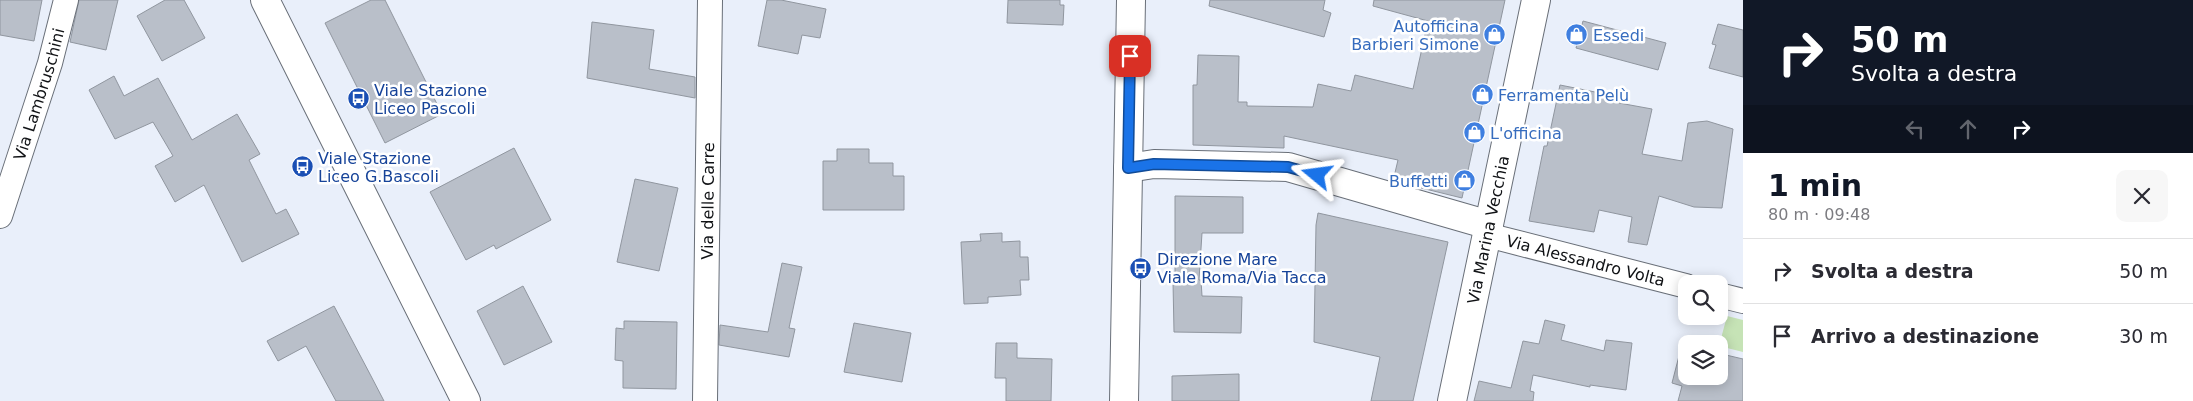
<!DOCTYPE html>
<html lang="it">
<head>
<meta charset="utf-8">
<style>
  :root { --surface:#fff; --page:#f7f7f7; --text:#2b2b33; --muted:#7c7c81; --line:#e1e1e2; --accent:#111827 }
  body { margin:0; font-family:"DejaVu Sans",sans-serif; background:var(--page); color:var(--text); height:100vh; display:flex; flex-direction:column; font-size:19px; white-space:nowrap }
  * { box-sizing:border-box; margin:0 }
  p { font-size:16px; color:var(--muted) }
  .icon { flex:none; width:28px; height:28px; fill:none; stroke:currentColor; stroke-width:2; stroke-linecap:round; stroke-linejoin:round }
  .map { position:relative; flex:1; overflow:hidden }
  .side { display:flex; flex-direction:column; background:var(--surface); width:450px }
  .side>* { flex:none }
  .banner { background:#111827; color:#fff; overflow:hidden }
  .buttons { position:absolute; left:1678px; top:275px; display:grid; gap:10px }
  .buttons a { display:grid; place-items:center; width:50px; height:50px; border-radius:10px; background:var(--surface); box-shadow:0 2px 12px #0003; font-size:25px }
  .pin { position:absolute; display:grid; place-items:center; width:42px; height:42px; color:#fff; margin:-21px; border-radius:10px; box-shadow:0 2px 8px #0006 }
  .me { position:absolute; width:55px; margin:-28px; rotate:286deg; stroke-linejoin:round; filter:drop-shadow(0 0 4px #0008) }
  .turn { display:flex; align-items:center; gap:18px; height:105px; padding:0 25px; font-size:22px }
  .turn .icon { width:65px; height:65px; stroke-width:2.5 }
  .turn b { display:block; font-size:35px; line-height:42px }
  .lanes { display:flex; align-items:center; height:48px; padding:0 25px; background:#0003; justify-content:center; gap:25px; direction:ltr }
  .lanes .off { opacity:.35 }
  .round { display:grid; place-items:center; flex:none; width:52px; height:52px; border-radius:10px; background:var(--page) }
  .summary { display:flex; align-items:center; justify-content:space-between; height:85px; padding:0 25px }
  h1 { font-size:30px; font-weight:700; line-height:38px; color:var(--accent) }
  ul { padding:0; list-style:none }
  li { display:flex; align-items:center; gap:15px; height:65px; padding:0 25px; border-top:1px solid var(--line) }
  li div { flex:1 }
  li b { display:block; font-size:19px }
  li em { font-style:normal }
  main { display:flex; flex:1; min-height:0 }
  .map>svg:first-child { display:block }
</style>
</head>
<body>
<main>
<div class="map">
<svg width="1743" height="401" viewBox="0 0 1743 401">
  <rect width="100%" height="100%" fill="#e9effa"/>
  <!-- green -->
  <path fill="#c6e3b6" d="M1727,316L1743,320V352L1719,346Z"/>
  <!-- building -->
  <g fill="#b9bfc9" stroke="#90969f">
    <path d="M0,0H42L34,41L0,35Z"/>
    <path d="M79,0H118L106,50L70,42Z"/>
    <path d="M165,0H184L205,38L162,61L137,16Z"/>
    <path d="M371,0H385L442,114L385,143L325,23Z"/>
    <path d="M767,0H781L826,9L820,38L802,35L798,54L758,46Z"/>
    <path d="M1008,0H1060V5H1064L1063,25L1007,23Z"/>
    <path d="M1210,0H1325L1323,10L1331,13L1324,37L1209,6Z"/>
    <path d="M1374,0H1505L1462,198L1393,181L1398,160L1284,136V148L1193,145V85H1197L1198,55L1239,56L1238,102H1247V106L1313,107L1318,84L1351,91L1355,75L1413,89L1428,21L1373,6Z"/>
    <path d="M1583,21L1666,43L1658,70L1576,48Z"/>
    <path d="M592,22L654,30L649,69L695,77V98L587,78Z"/>
    <path d="M1718,24L1743,30V77L1709,68L1716,45L1712,44Z"/>
    <path d="M114,76L124,96L158,78L192,140L237,114L260,154L249,160L276,214L286,209L299,234L242,262L204,185L175,202L155,166L173,156L153,122L115,139L89,90Z"/>
    <path d="M1560,85L1620,97L1619,103L1652,109L1642,154L1682,161L1688,123L1707,121L1733,129L1722,208L1694,207L1659,196L1647,245L1628,242L1632,217L1599,210L1594,232L1529,221L1544,146H1547Z"/>
    <path d="M514,148L551,220L496,249L494,245L466,260L430,192Z"/>
    <path d="M837,149H869V163H893V176H904V210H823V161H837Z"/>
    <path d="M635,179L678,188L659,271L617,262Z"/>
    <path d="M1175,196L1243,197V233H1202L1199,280H1201L1202,296L1242,297L1241,333L1174,332L1173,282H1175Z"/>
    <path d="M1318,213L1448,242L1413,401H1371L1380,357L1314,342L1316,225Z"/>
    <path d="M1002,233V242L1020,241V257H1028L1029,280H1020L1021,295L988,297V303L964,304L961,242L981,241L980,234Z"/>
    <path d="M782,263L802,267L789,328L795,329L789,357L719,345L720,325L768,332Z"/>
    <path d="M523,286L552,342L504,365L477,311Z"/>
    <path d="M334,306L371,376L384,401H336L306,346L278,361L267,341Z"/>
    <path d="M1545,320L1565,325L1561,340L1604,351L1606,340L1632,343L1626,390L1590,385V387L1533,375L1530,391L1534,392L1533,401H1474L1479,381L1511,388L1523,341L1539,344Z"/>
    <path d="M624,321L677,322L676,389L623,388V361L615,360L616,328L624,329Z"/>
    <path d="M854,323L911,333L902,382L844,372Z"/>
    <path d="M996,343H1017V358L1052,359L1051,401H1006V378H995Z"/>
    <path d="M1680,352L1686,353V376H1719V361L1724,362L1726,355L1743,359V401H1678L1682,386L1672,383Z"/>
    <path d="M1239,374V401H1172V376Z"/>
  </g>
  <g fill="none" stroke-linecap="round" stroke-linejoin="round">
    <defs>
      <g id="street">
        <path id="s1" d="M0,216L50,63L66,0"/>
        <path id="s2" d="M1487,235L1686,286"/>
        <path d="M1719,295L1743,301"/>
        <path id="s3" d="M705,401L710,0"/>
      </g>
      <g id="secondary">
        <path d="M265,0L466,401"/>
        <path d="M1128,168L1154,164L1288,167L1489,225"/>
        <path d="M1124,401L1131,0"/>
        <path id="s4" d="M1452,401L1536,0"/>
      </g>
    </defs>
    <!-- street casing -->
    <use href="#street" stroke="#696f78" stroke-width="26"/>
    <!-- secondary casing -->
    <use href="#secondary" stroke="#696f78" stroke-width="30"/>
    <!-- street -->
    <use href="#street" stroke="#fff" stroke-width="24"/>
    <!-- secondary -->
    <use href="#secondary" stroke="#fff" stroke-width="28"/>
  </g>
  <g fill="none" stroke-linecap="round" stroke-linejoin="round">
    <defs>
      <path id="route" d="M1130,56L1128,168L1154,164L1288,167L1317,175"/>
    </defs>
    <!-- route casing -->
    <use href="#route" stroke="#114b97" stroke-width="12"/>
    <!-- route -->
    <use href="#route" stroke="#1a73e8" stroke-width="9"/>
  </g>
  <!-- icons -->
  <defs>
    <symbol id="shop-disc" viewBox="-11 -11 22 22"><circle r="9.5" fill="#3f7fe0" stroke="#fff"/><path d="M-5-2.5h2.3a2.7 3.5 0 0 1 5.4 0H5L5.5 6h-11ZM-1.5-2.5h3a1.5 2.3 0 0 0-3 0Z" fill="#fff"/></symbol>
    <symbol id="bus-disc" viewBox="-11 -11 22 22"><circle r="9.5" fill="#1a4fb4" stroke="#fff"/><path d="M-5-6H5V4H4V6H2V4H-2V6H-4V4H-5ZM-3.5-4V0h7V-4ZM-3.5 1.2v1.5H-2V1.2ZM2 1.2v1.5H3.5V1.2Z" fill="#fff"/></symbol>
  </defs>
  <g fill-rule="evenodd">
    <use href="#shop-disc" x="1482" y="22" width="25" height="25"/>
    <use href="#shop-disc" x="1564" y="22" width="25" height="25"/>
    <use href="#shop-disc" x="1470" y="82" width="25" height="25"/>
    <use href="#bus-disc" x="346" y="86" width="25" height="25"/>
    <use href="#shop-disc" x="1462" y="120" width="25" height="25"/>
    <use href="#bus-disc" x="290" y="154" width="25" height="25"/>
    <use href="#shop-disc" x="1452" y="168" width="25" height="25"/>
    <use href="#bus-disc" x="1128" y="256" width="25" height="25"/>
  </g>
  <g text-anchor="middle" stroke-width="5" stroke-linejoin="round" paint-order="stroke">
    <!-- shop labels -->
    <g font-size="16" fill="#366cbe" stroke="#fff" text-anchor="start">
      <text x="1479" y="32" text-anchor="end">Autofficina<tspan x="1479" dy="18">Barbieri Simone</tspan></text>
      <text x="1593" y="41">Essedi</text>
      <text x="1498" y="101">Ferramenta Pelù</text>
      <text x="1490" y="139">L'officina</text>
      <text x="1448" y="187" text-anchor="end">Buffetti</text>
    </g>
    <!-- transit labels -->
    <g font-size="16" fill="#164399" stroke="#fff" text-anchor="start">
      <text x="374" y="96">Viale Stazione<tspan x="374" dy="18">Liceo Pascoli</tspan></text>
      <text x="318" y="164">Viale Stazione<tspan x="318" dy="18">Liceo G.Bascoli</tspan></text>
      <text x="1157" y="265">Direzione Mare<tspan x="1157" dy="18">Viale Roma/Via Tacca</tspan></text>
    </g>
    <!-- street labels -->
    <g font-size="16" fill="#101215" stroke="#fff">
      <text dy="6" stroke="none"><textPath href="#s1" startOffset="128">Via Lambruschini</textPath></text>
      <text dy="6" stroke="none"><textPath href="#s3" startOffset="200">Via delle Carre</textPath></text>
      <text dy="6" stroke="none"><textPath href="#s4" startOffset="175">Via Marina Vecchia</textPath></text>
      <text dy="6" stroke="none"><textPath href="#s2" startOffset="102">Via Alessandro Volta</textPath></text>
    </g>
  </g>
</svg>
<div class="buttons">
<a><svg class="icon" aria-label="search" viewBox="0 0 24 24"><circle cx="10" cy="10" r="6"/><path d="M15 15l6 6"/></svg></a>
<a><svg class="icon" aria-label="layers" viewBox="0 0 24 24"><path d="M12 4l9 5-9 5-9-5zM3 14l9 5 9-5"/></svg></a>
</div>
<div class="pin" style="left:1130px;top:56px;background:#d93025"><svg class="icon" aria-label="arrive" viewBox="0 0 24 24"><path d="M6 21V4h12l-3 4 3 4H6"/></svg></div>
<svg class="me" style="left:1317px;top:175px" viewBox="-20 -20 40 40"><path d="M0-17L14 15 0 8-14 15z" fill="#1a73e8" stroke="#fff" stroke-width="4"/></svg>
</div>
<section class="side">
<div class="banner">
<div class="turn"><svg class="icon" aria-label="right" viewBox="0 0 24 24"><path d="M7 20v-9h11M14 6l5 5-5 5"/></svg><div><b>50 m</b>Svolta a destra</div></div>
<div class="lanes"><svg class="icon off" aria-label="left" viewBox="0 0 24 24"><path d="M17 20v-9H6M10 6l-5 5 5 5"/></svg><svg class="icon off" aria-label="ahead" viewBox="0 0 24 24"><path d="M12 20V5M6 11l6-6 6 6"/></svg><svg class="icon" aria-label="right" viewBox="0 0 24 24"><path d="M7 20v-9h11M14 6l5 5-5 5"/></svg></div>
</div>
<div class="summary"><div><h1>1 min</h1><p>80 m · 09:48</p></div><a class="round"><svg class="icon" aria-label="close" viewBox="0 0 24 24"><path d="M6 6l12 12M18 6L6 18"/></svg></a></div>
<ul>
<li><svg class="icon" aria-label="right" viewBox="0 0 24 24"><path d="M7 20v-9h11M14 6l5 5-5 5"/></svg><div><b>Svolta a destra</b></div><em>50 m</em></li>
<li><svg class="icon" aria-label="arrive" viewBox="0 0 24 24"><path d="M6 21V4h12l-3 4 3 4H6"/></svg><div><b>Arrivo a destinazione</b></div><em>30 m</em></li>
</ul>
</section>
</main>
</body>
</html>
